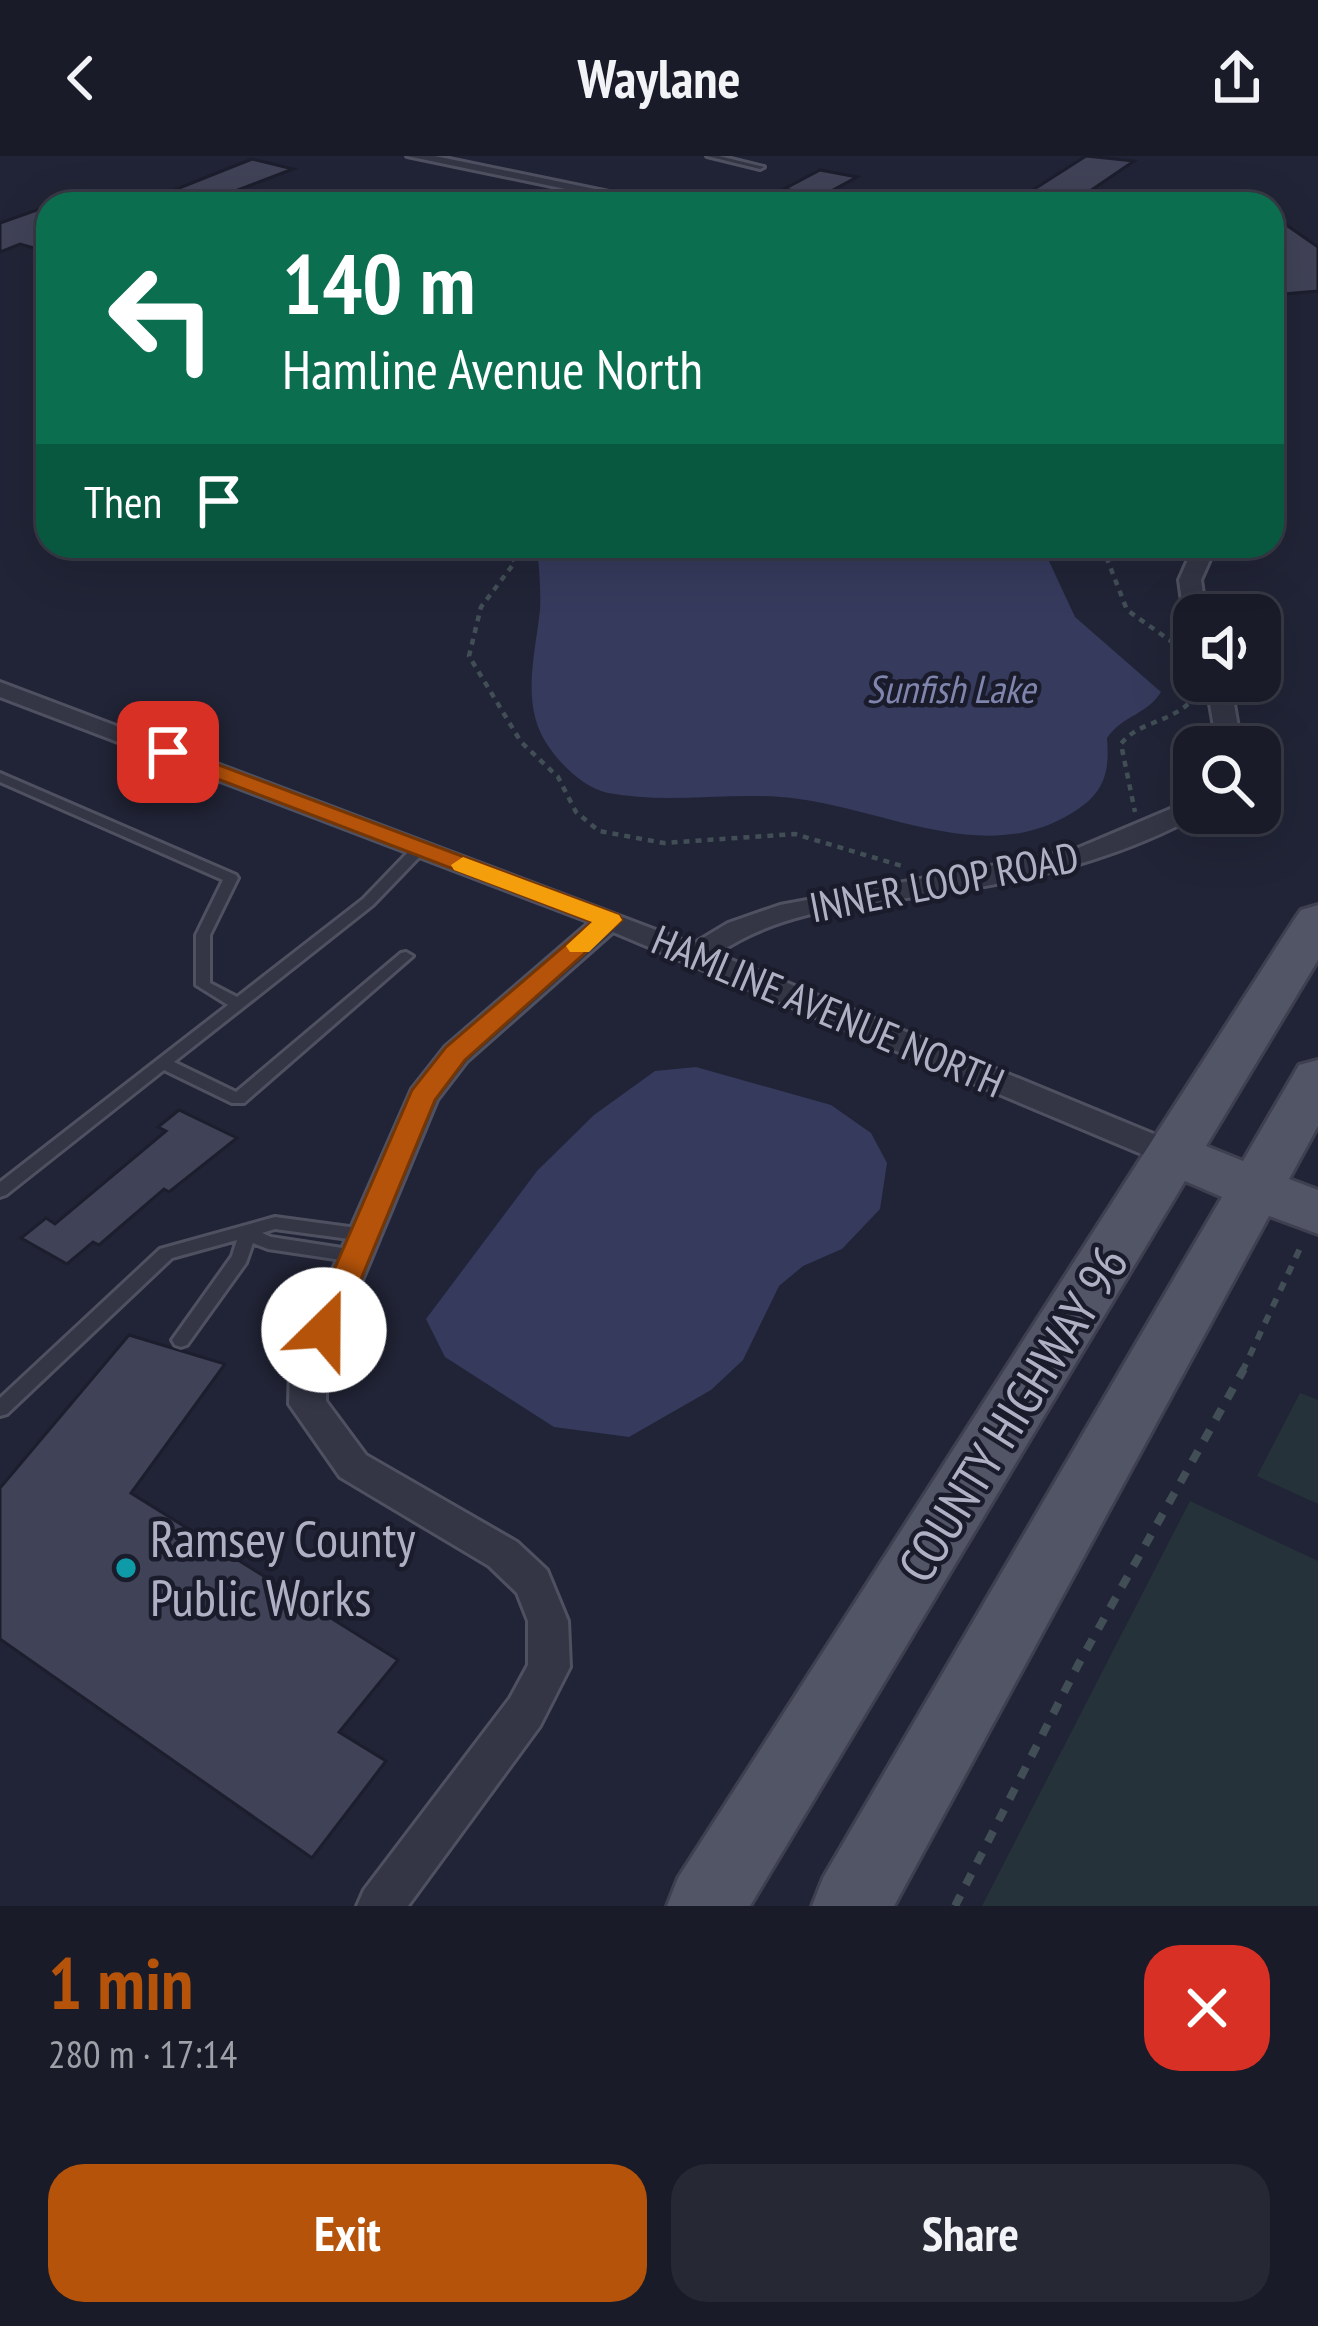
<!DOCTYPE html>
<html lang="en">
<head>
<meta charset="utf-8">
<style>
  :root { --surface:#191b28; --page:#262834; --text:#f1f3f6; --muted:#9fa1a8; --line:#373945; --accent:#b45309 }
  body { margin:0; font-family:"PT Sans Narrow",sans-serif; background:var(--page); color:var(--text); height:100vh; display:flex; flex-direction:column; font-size:45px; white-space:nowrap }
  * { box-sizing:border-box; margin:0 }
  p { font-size:39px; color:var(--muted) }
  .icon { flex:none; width:66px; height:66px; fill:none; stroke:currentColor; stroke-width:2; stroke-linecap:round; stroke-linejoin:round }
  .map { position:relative; height:1750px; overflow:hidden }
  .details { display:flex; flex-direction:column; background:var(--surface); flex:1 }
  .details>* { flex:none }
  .hud { position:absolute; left:36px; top:36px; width:1248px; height:366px; border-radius:36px; box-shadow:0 12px 48px #0002,0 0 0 3px var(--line); background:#0b6e4f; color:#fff; overflow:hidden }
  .tools { position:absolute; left:1173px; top:438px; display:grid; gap:24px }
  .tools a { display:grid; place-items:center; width:108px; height:108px; border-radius:24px; background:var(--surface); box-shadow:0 12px 48px #0002,0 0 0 3px var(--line); font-size:60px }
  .pin { position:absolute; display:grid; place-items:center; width:102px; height:102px; color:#fff; margin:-51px; border-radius:24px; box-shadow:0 6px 18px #0006 }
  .me { position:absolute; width:132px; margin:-66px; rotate:23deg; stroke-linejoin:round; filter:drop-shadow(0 0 9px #0008) }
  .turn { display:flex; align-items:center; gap:42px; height:252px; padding:0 48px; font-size:54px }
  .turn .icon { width:156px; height:156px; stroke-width:2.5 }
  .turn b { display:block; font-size:84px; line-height:102px }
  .then { display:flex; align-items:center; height:114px; padding:0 48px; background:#0003; gap:24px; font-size:45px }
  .round { display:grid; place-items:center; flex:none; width:126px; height:126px; border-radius:36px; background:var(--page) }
  .overview { display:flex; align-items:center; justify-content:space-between; height:204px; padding:0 48px }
  h1 { font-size:72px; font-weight:800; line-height:90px; color:var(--accent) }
  .button { display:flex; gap:24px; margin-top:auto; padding:24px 48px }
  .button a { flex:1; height:138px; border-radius:36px; background:var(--accent); color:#fff; font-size:48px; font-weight:800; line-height:138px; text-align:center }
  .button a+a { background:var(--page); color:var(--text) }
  header { display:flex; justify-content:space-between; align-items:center; height:156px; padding:0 48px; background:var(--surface); font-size:54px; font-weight:800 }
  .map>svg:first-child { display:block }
</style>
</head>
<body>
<header><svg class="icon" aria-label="back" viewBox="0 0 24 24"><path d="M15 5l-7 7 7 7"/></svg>Waylane<svg class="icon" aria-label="share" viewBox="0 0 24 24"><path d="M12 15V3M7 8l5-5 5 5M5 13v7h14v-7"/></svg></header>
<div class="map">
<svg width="1318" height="1750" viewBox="0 0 1318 1750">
  <rect width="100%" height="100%" fill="#212436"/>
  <!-- green -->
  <g fill="#26323a">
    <path d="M1300,1237L1318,1244V1348L1257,1320Z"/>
    <path d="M1190,1345L1318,1405V1750H982Z"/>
  </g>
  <!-- water -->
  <g fill="#363a5c">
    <path d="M537,390H1042L1075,461L1161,536C1147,559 1124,558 1107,582C1110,617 1104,638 1072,657C987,710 889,655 799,643C737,634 670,649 608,637C587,633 564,612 551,594C519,553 535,501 540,454C541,433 539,410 537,390Z"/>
    <path d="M696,911L831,949L871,977L887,1007L880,1053L842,1093L803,1110L779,1130L743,1204L711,1234L629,1281L554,1271L445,1201L426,1163L537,1015L594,959L655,915Z"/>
  </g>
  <!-- building -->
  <g fill="#404257" stroke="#1c1e2d" stroke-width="3">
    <path d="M1086,0L1134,5L1071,48H1011Z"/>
    <path d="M252,3L293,13L201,48H139Z"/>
    <path d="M820,14L857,21L822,40L784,33Z"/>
    <path d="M48,50V96L20,88L0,96V67Z"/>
    <path d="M1272,59L1318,91V135L1272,139Z"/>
    <path d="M179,954L237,982L169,1036L164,1033L99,1089L93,1086L67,1108L21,1082L46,1062L55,1068L166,975L158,971Z"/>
    <path d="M129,1179L225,1208L131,1337L398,1504L339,1576L386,1605L312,1702L0,1483V1332Z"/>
  </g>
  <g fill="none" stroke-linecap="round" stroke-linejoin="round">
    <defs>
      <g id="lane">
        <path d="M707,0H719L764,11L760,13Z"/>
        <path d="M0,617L236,719L238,722L210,779V827L237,841L363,743L415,689H425L427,692L425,695L373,749L174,906L236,936L401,797L406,796L413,800L244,947H232L164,914L6,1039L0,1041V1026L228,849L196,829V779L223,724L0,626Z"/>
        <path d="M275,1061L364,1073L370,1075L372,1079L370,1083L364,1085L275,1073L262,1077L271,1081L355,1094L361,1095L364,1100L361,1105L355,1106L268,1093L253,1087L246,1107L187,1189L181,1191L175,1189L172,1184L232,1100L237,1084L172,1102L7,1258L0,1260V1242L160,1093Z"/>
      </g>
      <g id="street">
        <path d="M407,0H435L667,48H638Z"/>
        <path d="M1194,390H1216L1201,424L1206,459H1194V465L1184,459L1179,424Z"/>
        <path d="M1206,525H1230L1238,571L1235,591H1211L1214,571Z"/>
        <path d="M0,526L693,788L728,767L780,749L1071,695L1194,643V657H1202C1125,700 1043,721 956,735C876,748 786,750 717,798L1185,991L1190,999L1185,1007H1163L613,776L467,905L437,944L326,1211V1245L366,1299L517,1386L547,1414L568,1465L570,1511L540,1570L408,1750H357L364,1734L510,1542L528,1509V1465L517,1437L489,1410L340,1321L289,1248L290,1211L412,933L445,891L590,766L0,541Z"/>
      </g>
      <path id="primary" d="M1318,749V804L1206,990L1243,1005L1299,909L1318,904V970L1289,1023L1318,1034V1078L1269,1060L894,1750H812L823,1722L1222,1041L1185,1025L750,1750H667L678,1722L1294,764L1301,754Z"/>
    </defs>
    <!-- lane casing -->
    <use href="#lane" stroke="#4f5161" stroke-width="6"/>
    <!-- street casing -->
    <use href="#street" stroke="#4f5161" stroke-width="6"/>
    <!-- primary casing -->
    <use href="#primary" stroke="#3e4050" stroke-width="6"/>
    <!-- path-far2 -->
    <g stroke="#424e56" stroke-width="4.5" stroke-dasharray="6 6" stroke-linecap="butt">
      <path d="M505,390L515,406L481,451L469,500L521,586L558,621L576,656L599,675L664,687L795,678L902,710"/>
      <path d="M1102,390L1127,454L1182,493L1189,547C1170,566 1136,567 1121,588L1135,656"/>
    </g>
    <!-- path-far1 -->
    <path stroke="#424e56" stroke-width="6" stroke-dasharray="9 9" stroke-linecap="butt" d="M1242,1216L1303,1086"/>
    <!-- path -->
    <path stroke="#424e56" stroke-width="8" stroke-dasharray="12 12" stroke-linecap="butt" d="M955,1750L1078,1509L1244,1213"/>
    <!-- lane -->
    <use href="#lane" fill="#343646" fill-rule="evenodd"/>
    <!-- street -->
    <use href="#street" fill="#343646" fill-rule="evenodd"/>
    <!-- primary -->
    <use href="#primary" fill="#525566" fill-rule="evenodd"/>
  </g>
  <!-- route -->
  <path fill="#b45309" stroke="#753606" stroke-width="3" d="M168,590L619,759L622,764L465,904L435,944L340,1174L335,1183L324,1186L313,1183L308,1174L412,934L446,891L592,766L160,601V592Z"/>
  <!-- slow -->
  <path fill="#f59e0b" d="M463,701L619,759L622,764L589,796H570L566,790L592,766L454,714L451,709Z"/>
  <!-- markers -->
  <circle fill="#0f9aa8" stroke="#1a1c2b" stroke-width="4.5" cx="126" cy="1412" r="12"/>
  <g text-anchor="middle" stroke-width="9" stroke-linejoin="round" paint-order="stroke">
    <!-- far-water labels -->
    <g font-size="39" font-style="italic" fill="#8085ae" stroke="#1a1c2b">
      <text x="951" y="547">Sunfish Lake</text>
    </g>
    <!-- street labels -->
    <g font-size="42" fill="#afb0c3" stroke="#1a1c2b">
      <text transform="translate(944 726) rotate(-11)" y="15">INNER LOOP ROAD</text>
      <text transform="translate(828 855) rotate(23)" y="15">HAMLINE AVENUE NORTH</text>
    </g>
    <!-- near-street labels -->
    <g font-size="51" fill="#afb0c3" stroke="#1a1c2b">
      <text transform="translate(1013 1258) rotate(-58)" y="18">COUNTY HIGHWAY 96</text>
    </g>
    <!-- near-poi labels -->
    <g font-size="51" fill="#afb0c3" stroke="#1a1c2b" text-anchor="start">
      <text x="150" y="1401">Ramsey County<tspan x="150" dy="59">Public Works</tspan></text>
    </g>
  </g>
</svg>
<div class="tools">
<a><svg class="icon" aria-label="sound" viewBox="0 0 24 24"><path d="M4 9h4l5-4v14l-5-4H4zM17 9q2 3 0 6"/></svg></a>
<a><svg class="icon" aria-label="search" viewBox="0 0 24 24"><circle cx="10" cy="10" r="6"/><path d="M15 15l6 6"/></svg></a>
</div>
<div class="pin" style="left:168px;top:596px;background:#d93025"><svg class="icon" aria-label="arrive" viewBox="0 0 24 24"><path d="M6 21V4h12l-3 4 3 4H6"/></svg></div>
<svg class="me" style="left:324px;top:1174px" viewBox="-20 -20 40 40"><circle r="19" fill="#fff"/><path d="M0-13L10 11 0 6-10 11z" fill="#b45309"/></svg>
<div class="hud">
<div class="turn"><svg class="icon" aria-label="left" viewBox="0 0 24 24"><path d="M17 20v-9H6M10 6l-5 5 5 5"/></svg><div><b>140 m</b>Hamline Avenue North</div></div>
<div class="then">Then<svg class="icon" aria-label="arrive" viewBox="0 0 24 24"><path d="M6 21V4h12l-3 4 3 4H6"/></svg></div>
</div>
</div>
<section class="details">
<div class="overview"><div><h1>1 min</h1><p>280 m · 17:14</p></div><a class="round" style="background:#d93025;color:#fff"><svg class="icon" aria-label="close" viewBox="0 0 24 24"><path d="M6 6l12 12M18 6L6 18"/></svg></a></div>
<div class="button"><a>Exit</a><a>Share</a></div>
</section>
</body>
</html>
